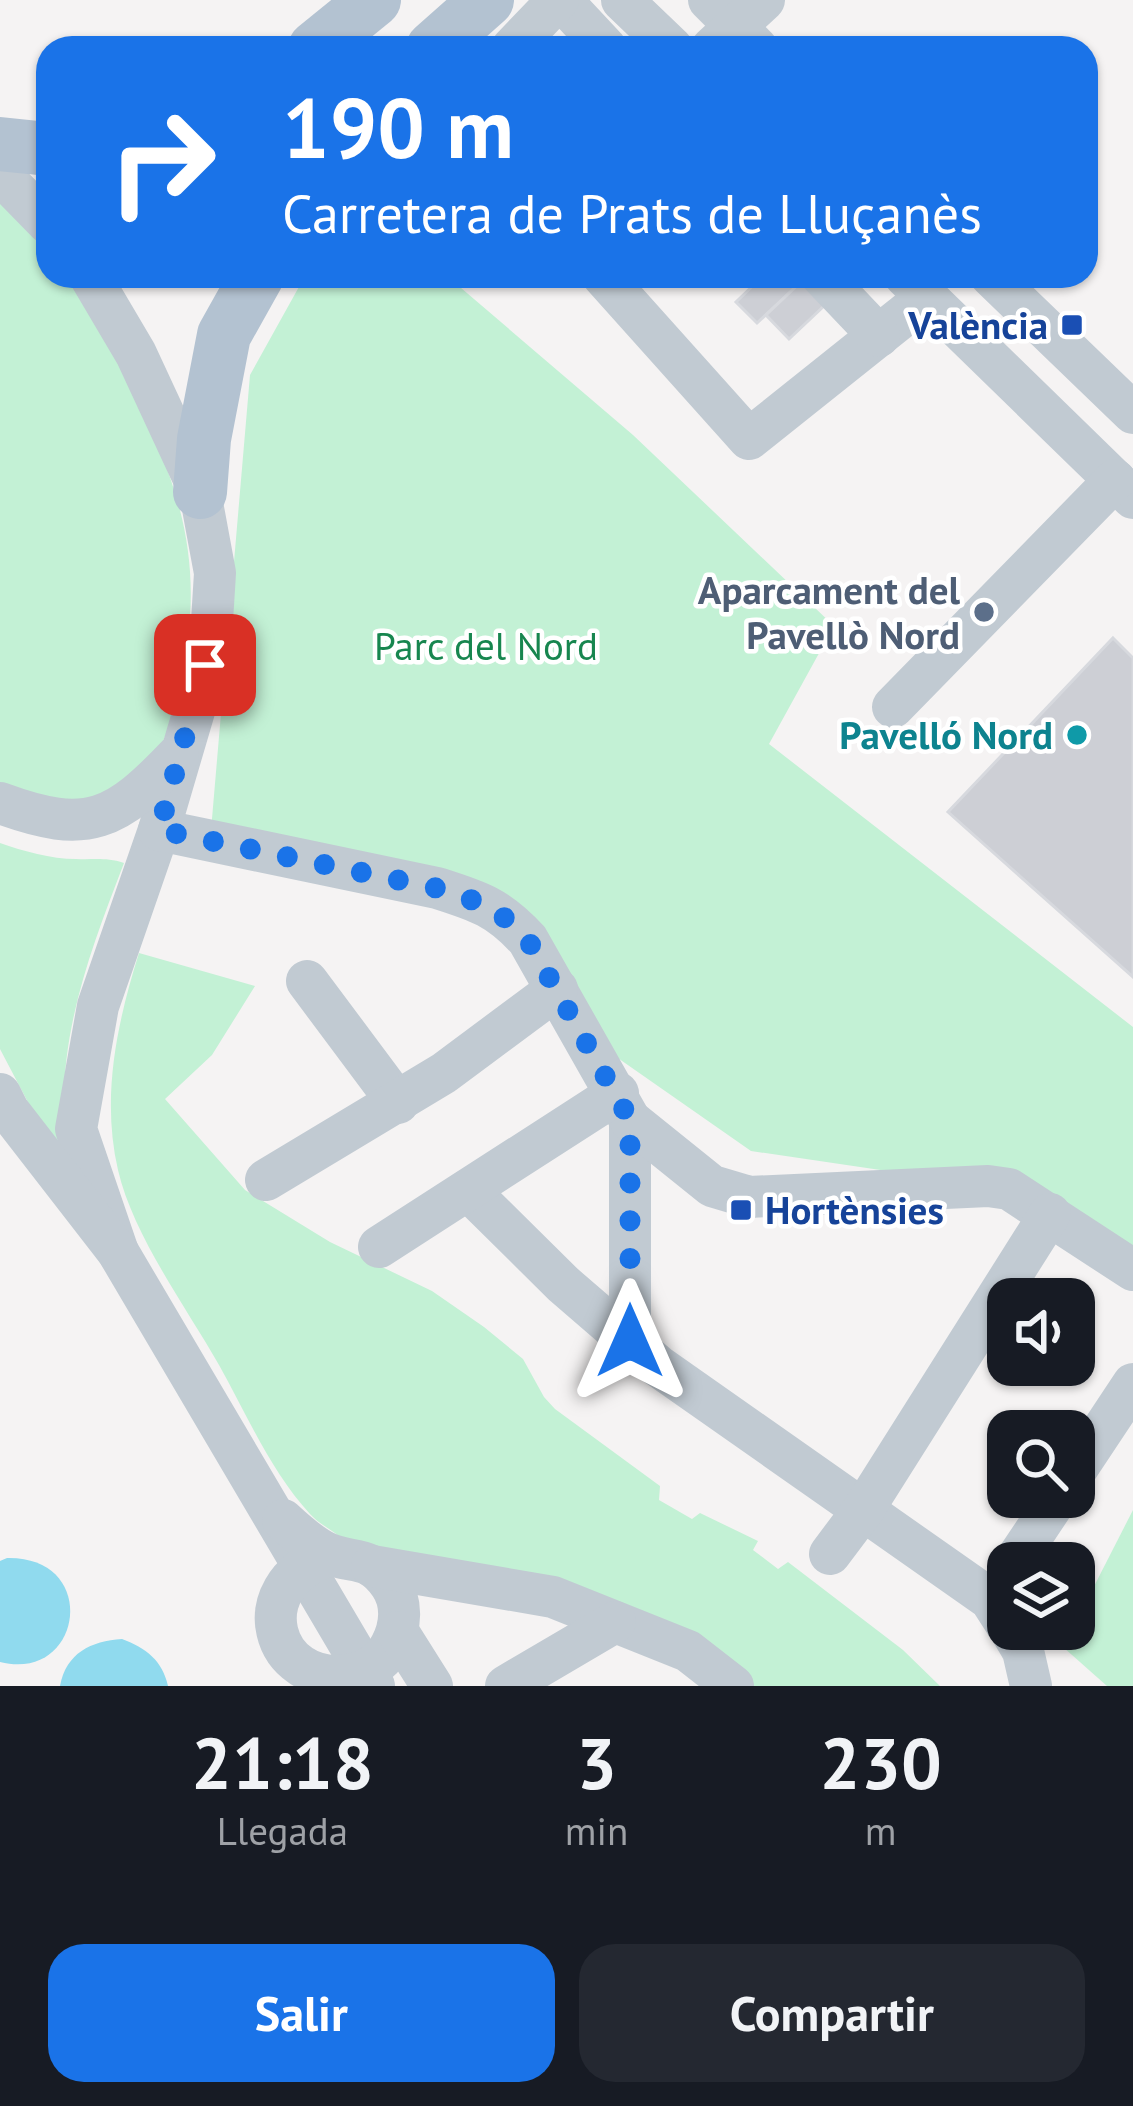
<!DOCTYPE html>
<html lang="es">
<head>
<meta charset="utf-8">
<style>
  :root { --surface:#171b24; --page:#242831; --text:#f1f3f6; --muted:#9ea1a6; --accent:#1a73e8 }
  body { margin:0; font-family:"PT Sans",sans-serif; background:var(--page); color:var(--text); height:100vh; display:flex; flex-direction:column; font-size:45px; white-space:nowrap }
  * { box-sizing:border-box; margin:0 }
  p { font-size:39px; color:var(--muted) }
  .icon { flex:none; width:66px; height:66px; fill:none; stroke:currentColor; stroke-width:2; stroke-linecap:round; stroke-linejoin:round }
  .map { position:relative; height:1686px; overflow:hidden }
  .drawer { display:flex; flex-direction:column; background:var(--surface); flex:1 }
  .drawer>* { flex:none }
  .banner { position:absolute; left:36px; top:36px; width:1062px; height:252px; border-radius:36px; box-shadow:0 3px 9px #0004; background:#1a73e8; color:#fff; overflow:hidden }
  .fabs { position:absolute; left:987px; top:1278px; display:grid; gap:24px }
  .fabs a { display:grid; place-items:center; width:108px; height:108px; border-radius:24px; background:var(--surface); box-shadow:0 3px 9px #0004; font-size:60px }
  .pin { position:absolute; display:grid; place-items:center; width:102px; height:102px; color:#fff; margin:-51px; border-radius:24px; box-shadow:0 6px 18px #0006 }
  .me { position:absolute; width:132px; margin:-66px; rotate:0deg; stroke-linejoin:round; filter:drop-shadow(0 0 9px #0008) }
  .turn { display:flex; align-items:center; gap:42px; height:252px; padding:0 48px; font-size:54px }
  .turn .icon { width:156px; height:156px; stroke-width:2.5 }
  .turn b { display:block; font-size:84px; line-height:102px }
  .eta { display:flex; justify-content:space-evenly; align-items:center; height:204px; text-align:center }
  .eta b { font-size:72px; font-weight:700; line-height:84px }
  .button { display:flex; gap:24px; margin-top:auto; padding:24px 48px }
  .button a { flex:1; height:138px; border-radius:36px; background:var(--accent); color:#fff; font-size:48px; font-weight:700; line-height:138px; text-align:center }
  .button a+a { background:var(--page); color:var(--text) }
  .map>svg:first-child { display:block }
</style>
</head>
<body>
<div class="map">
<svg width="1133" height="1686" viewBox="0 0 1133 1686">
  <rect width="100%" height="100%" fill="#f5f3f3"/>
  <!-- green -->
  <g fill="#c3f1d5">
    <path d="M0,199L48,250V276H67C91,309 108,343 126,379C181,484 208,568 179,686C172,718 165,754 137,775C121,788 98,796 80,805L0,784Z"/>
    <path d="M305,276H447L633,435L834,626L769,744L1133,1027V1278L1009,1189L751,1151L582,1033L495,909L210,842L250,375Z"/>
    <path d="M0,843C23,851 51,859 76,859C94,860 105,857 124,863C89,954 55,1042 66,1141L52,1148L0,1049Z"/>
    <path d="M139,953L255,986L212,1055L165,1099L245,1190L330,1242L432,1291L484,1327L523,1359L544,1397L555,1409L660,1486L659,1500L692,1519L700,1513L758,1541L753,1550L778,1569L788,1562L903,1650L940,1686H733L339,1536C330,1529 318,1523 310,1514C271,1472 247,1415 219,1365C186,1307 133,1235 118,1170C101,1097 117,1023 139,953Z"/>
    <path d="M1133,1510V1686H1107L1063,1647Z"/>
  </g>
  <!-- water -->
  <g fill="#90daee">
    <path d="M7,1558C101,1556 83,1683 0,1662V1561Z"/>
    <path d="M122,1639C146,1648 162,1660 168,1686H60C66,1653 91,1641 122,1639Z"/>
  </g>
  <!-- building -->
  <g fill="#cdcfd5" stroke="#d7d9de" stroke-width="3">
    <path d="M763,276H799L803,280L757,323L736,302Z"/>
    <path d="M803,280L825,305L789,339L766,315Z"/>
    <path d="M1113,638L1133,658V977L948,812Z"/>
  </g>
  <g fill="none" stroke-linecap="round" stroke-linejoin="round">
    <!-- minor -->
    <g stroke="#c1cad2" stroke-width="42">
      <path d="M561,0L606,48"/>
      <path d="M622,0L672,48"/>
      <path d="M709,0L757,48"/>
      <path d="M512,48L558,0"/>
      <path d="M712,48L764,0"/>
      <path d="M0,174L48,223"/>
      <path d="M90,276L136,354L200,492L215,573L211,637L199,694L159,830L98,1006L76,1129L118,1252"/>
      <path d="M603,276L749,439L927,297"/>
      <path d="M822,276L879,336"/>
      <path d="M905,276L1133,498"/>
      <path d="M991,276L1133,413"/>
      <path d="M893,707L1115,480"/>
      <path d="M0,803C89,836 116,820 178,755"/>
      <path d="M159,830L437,888C478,901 498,907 528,940L630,1120V1341"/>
      <path d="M307,981L398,1103"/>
      <path d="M0,1094L8,1110L118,1252L374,1686"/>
      <path d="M630,1120L712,1186L749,1197L988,1186L1009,1189L1133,1270"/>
      <path d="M266,1180L444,1073L557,989"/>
      <path d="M468,1190L563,1284L658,1366L990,1599L1008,1627"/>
      <path d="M379,1247L618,1093"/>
      <path d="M1074,1473L1133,1384"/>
      <path d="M283,1520C296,1532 311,1546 327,1553C353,1565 368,1553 390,1584C403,1603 401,1626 391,1645C382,1663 367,1672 348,1675C271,1686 244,1587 325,1557"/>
      <path d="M830,1554L863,1510L1050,1214"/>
      <path d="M1014,1563L1058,1497"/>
      <path d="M372,1566L553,1597L688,1651L733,1686"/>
      <path d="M1010,1629L1023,1651L1031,1686"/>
      <path d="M398,1632L432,1686"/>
      <path d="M506,1686L615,1622"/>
    </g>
    <!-- major -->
    <g stroke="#b3c2d1" stroke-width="54">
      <path d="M315,48L374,0"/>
      <path d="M433,48L487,0"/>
      <path d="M0,144L48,149"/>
      <path d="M200,492L204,439L224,335L257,276"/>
    </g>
  </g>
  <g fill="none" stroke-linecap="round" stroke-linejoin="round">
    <!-- route -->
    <path stroke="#1a73e8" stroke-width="21" stroke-dasharray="0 37.8" d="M205,665L159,830L436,888C478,901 498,907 528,940L630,1120V1341"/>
  </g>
  <!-- markers -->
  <g fill="#1a4fb4" stroke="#fff" stroke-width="4.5">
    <rect x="1060" y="313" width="24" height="24" rx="6"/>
    <rect x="729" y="1198" width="24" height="24" rx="6"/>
  </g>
  <circle fill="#5c6f8a" stroke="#fff" stroke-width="4.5" cx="984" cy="612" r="12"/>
  <circle fill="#0f9aa8" stroke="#fff" stroke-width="4.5" cx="1077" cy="735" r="12"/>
  <g text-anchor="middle" stroke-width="9" stroke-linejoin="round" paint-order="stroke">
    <!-- transit labels -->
    <g font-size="39" font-weight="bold" fill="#164399" stroke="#fff" text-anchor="end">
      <text x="1048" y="339">València</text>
      <text x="765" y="1224" text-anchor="start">Hortènsies</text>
    </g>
    <!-- service labels -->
    <g font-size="39" font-weight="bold" fill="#4e5e75" stroke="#fff" text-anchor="end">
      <text x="960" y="604">Aparcament del<tspan x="960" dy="45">Pavellò Nord</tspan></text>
    </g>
    <!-- park labels -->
    <g font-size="39" fill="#17864f" stroke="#fff">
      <text x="486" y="660">Parc del Nord</text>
    </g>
    <!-- culture labels -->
    <g font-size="39" font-weight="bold" fill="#0d838f" stroke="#fff" text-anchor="end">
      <text x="1053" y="749">Pavelló Nord</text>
    </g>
  </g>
</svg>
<div class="fabs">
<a><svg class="icon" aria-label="sound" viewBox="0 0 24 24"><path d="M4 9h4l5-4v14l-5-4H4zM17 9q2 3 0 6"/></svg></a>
<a><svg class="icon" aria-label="search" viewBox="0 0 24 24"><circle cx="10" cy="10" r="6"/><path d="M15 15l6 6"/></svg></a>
<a><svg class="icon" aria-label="layers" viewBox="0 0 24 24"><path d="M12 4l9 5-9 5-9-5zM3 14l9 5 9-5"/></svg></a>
</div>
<div class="pin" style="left:205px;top:665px;background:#d93025"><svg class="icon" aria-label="arrive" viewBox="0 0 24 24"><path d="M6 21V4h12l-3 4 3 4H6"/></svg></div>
<svg class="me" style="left:630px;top:1341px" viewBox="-20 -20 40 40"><path d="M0-17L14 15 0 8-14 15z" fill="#1a73e8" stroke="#fff" stroke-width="4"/></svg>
<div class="banner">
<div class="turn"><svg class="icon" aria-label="right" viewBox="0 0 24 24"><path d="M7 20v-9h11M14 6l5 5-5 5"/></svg><div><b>190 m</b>Carretera de Prats de Lluçanès</div></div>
</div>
</div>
<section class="drawer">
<div class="eta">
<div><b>21:18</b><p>Llegada</p></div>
<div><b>3</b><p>min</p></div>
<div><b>230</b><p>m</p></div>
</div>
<div class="button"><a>Salir</a><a>Compartir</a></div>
</section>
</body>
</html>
